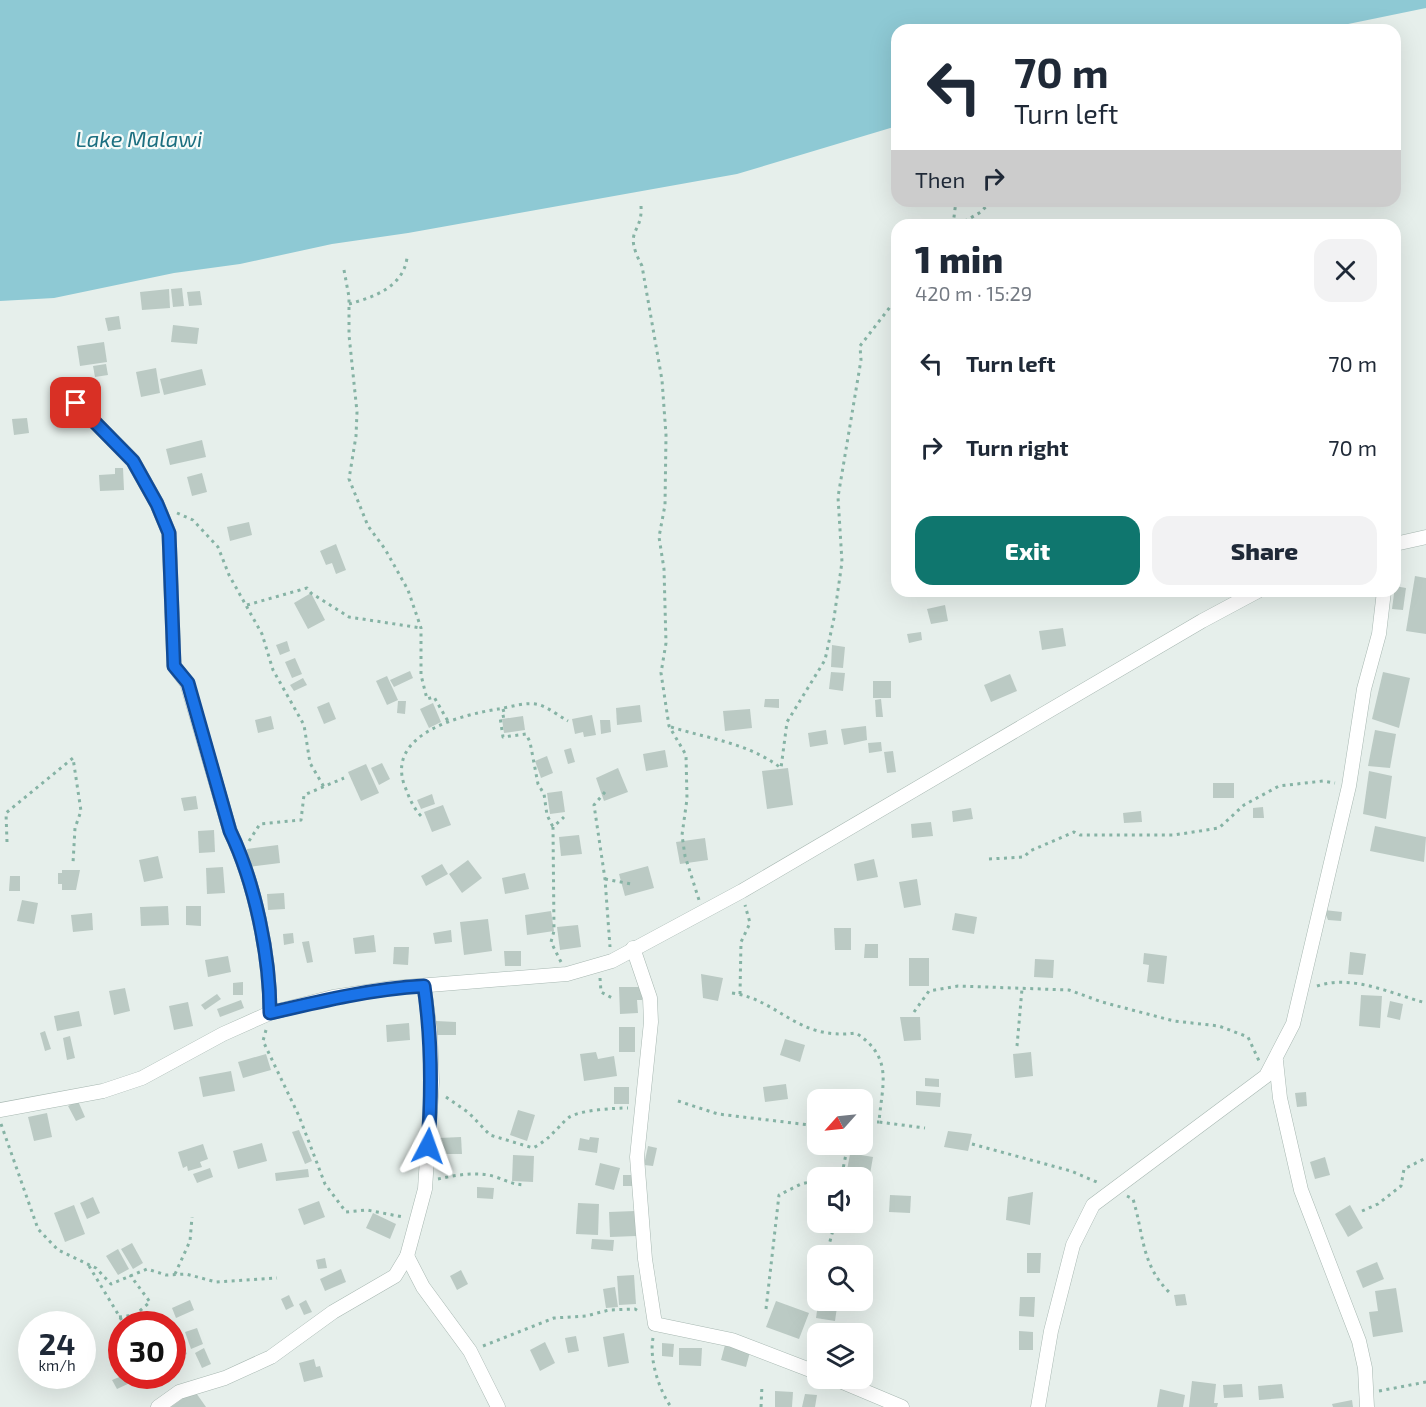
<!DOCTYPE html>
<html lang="en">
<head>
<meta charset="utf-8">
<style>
  :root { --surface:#fff; --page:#f2f2f3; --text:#1f2937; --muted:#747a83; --accent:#0f766e }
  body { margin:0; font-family:"Exo 2",sans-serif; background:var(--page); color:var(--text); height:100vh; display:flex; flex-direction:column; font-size:22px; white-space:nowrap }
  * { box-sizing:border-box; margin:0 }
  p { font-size:20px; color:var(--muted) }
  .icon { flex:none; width:33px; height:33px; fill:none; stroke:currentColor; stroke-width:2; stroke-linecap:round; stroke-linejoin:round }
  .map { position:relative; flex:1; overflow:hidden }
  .sheet { position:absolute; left:891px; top:219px; width:510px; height:378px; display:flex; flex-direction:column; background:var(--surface); border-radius:18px; box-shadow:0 6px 24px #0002 }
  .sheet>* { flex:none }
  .guide { position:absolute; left:891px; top:24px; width:510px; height:183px; border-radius:18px; box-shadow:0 6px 24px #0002; background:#fff; color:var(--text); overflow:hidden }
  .needle { width:39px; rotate:243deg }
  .controls { position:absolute; left:807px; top:1089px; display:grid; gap:12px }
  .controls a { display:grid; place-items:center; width:66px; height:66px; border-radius:12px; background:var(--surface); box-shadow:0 6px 24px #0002; font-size:30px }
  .speed { position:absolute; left:18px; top:1311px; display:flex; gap:12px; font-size:30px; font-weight:700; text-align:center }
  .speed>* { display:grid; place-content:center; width:78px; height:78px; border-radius:50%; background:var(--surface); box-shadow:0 6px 24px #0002; line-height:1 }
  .speed small { font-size:15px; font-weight:400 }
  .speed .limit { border:9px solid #d22; background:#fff; color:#111 }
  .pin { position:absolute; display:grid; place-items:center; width:51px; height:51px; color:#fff; margin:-26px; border-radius:12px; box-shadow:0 3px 9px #0006 }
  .me { position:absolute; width:66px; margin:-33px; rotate:4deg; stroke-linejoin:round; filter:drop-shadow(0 0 4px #0008) }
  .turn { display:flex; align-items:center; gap:21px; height:126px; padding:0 24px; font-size:27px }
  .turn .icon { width:78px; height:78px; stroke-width:2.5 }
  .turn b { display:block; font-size:42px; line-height:51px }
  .then { display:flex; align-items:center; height:57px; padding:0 24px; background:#0003; gap:12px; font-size:22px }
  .round { display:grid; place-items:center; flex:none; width:63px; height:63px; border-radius:18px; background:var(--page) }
  .overview { display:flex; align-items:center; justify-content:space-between; height:102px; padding:0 24px }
  h1 { font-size:36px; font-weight:800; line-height:45px }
  .action { display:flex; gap:12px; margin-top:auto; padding:12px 24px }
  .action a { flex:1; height:69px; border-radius:18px; background:var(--accent); color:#fff; font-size:24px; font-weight:800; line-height:69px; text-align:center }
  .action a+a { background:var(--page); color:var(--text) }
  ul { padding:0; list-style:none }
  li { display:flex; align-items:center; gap:18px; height:84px; padding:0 24px }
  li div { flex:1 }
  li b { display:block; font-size:22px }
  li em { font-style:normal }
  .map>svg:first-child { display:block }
</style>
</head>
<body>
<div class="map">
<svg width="1426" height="1407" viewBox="0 0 1426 1407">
  <rect width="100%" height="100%" fill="#e6efeb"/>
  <!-- water -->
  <path fill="#8ec9d4" d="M0,0H1426V8L1319,30H897V126L737,174L408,233L332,244L240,264L174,273L54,298L0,301Z"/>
  <!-- building -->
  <g fill="#bbcac4">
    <path d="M182,288L184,306L173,307L171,289Z"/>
    <path d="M169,289L170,308L142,310L140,292Z"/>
    <path d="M200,291L202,305L189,306L187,292Z"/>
    <path d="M119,316L121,329L108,331L105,318Z"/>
    <path d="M173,325L199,328L197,344L171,342Z"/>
    <path d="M104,342L107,362L80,366L77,346Z"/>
    <path d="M106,364L108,375L95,377L93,366Z"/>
    <path d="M156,368L160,393L141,397L136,372Z"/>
    <path d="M202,369L206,385L164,395L160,379Z"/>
    <path d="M27,418L29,433L14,435L12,419Z"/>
    <path d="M202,440L206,457L170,465L166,449Z"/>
    <path d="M115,468H123L124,490L100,491L99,475L115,474Z"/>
    <path d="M202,473L207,492L192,496L187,477Z"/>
    <path d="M249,522L252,535L230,541L227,527Z"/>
    <path d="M336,544L346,570L336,574L332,563L326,565L320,551Z"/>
    <path d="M1415,576L1426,578V634L1406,631Z"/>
    <path d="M1395,586L1406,588L1403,610L1392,609Z"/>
    <path d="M311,593L325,620L308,629L294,603Z"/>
    <path d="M945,605L948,621L931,624L927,609Z"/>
    <path d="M1063,628L1066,646L1042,650L1039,631Z"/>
    <path d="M921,632L922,640L909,643L907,634Z"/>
    <path d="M287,641L290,651L280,655L276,645Z"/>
    <path d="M832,645L845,647L843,668L831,667Z"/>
    <path d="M295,658L302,674L292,678L285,662Z"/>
    <path d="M410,671L413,678L394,687L390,680Z"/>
    <path d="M831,672L845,673L843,691L829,689Z"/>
    <path d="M1383,672L1410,678L1399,728L1372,719Z"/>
    <path d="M1010,674L1017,691L991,702L984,685Z"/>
    <path d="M387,676L398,700L387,705L376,681Z"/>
    <path d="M303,678L307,685L294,691L290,685Z"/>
    <rect x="873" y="681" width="18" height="17"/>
    <path d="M765,699H779V708L764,707Z"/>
    <path d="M881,699L883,717H876L875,700Z"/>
    <path d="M398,701H406L405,714L397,713Z"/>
    <path d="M329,702L336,719L324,724L317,707Z"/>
    <path d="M433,703L441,722L429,728L420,709Z"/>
    <path d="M640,705L642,722L617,725L616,708Z"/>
    <path d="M750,709L752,728L725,731L723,711Z"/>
    <path d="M592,715L596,735L584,737L583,732L575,734L572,719Z"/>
    <path d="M271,716L274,729L258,733L255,720Z"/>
    <path d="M523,716L525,730L504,733L502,719Z"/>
    <path d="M600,720H610L611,732L601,734Z"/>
    <path d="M866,726L867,740L844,745L841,729Z"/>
    <path d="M826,730L828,744L810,747L808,733Z"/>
    <path d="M1375,730L1396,734L1390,768L1368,766Z"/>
    <path d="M881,742L882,751L869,753L868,743Z"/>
    <path d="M571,748L575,762L568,764L564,750Z"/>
    <path d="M665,750L668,767L646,771L643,754Z"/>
    <path d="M893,751L896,772L887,773L884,752Z"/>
    <path d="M547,756L553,773L541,778L535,761Z"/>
    <path d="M382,763L390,779L379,785L371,768Z"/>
    <path d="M366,764L379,793L361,801L348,772Z"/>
    <path d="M618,768L628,792L604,801L596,778Z"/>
    <path d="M788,768L793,805L767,809L762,771Z"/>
    <path d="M1369,771L1392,776L1386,819L1363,814Z"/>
    <rect x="1213" y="783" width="21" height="15"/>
    <path d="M562,791L565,812L550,814L547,793Z"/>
    <path d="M432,794L435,804L421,809L417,800Z"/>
    <path d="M196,796L198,809L184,811L181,798Z"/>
    <path d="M443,805L451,825L432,832L424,812Z"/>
    <path d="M1263,807L1264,818H1253V808Z"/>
    <path d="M971,808L973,819L953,822L952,811Z"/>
    <path d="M1141,811L1142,822L1124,823L1123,813Z"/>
    <path d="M931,822L933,836L912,838L911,824Z"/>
    <path d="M1375,826L1426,837L1424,862L1370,851Z"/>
    <path d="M214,830L215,852L199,853L198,831Z"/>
    <path d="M579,835L582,854L561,856L559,837Z"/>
    <path d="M705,838L708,860L680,864L676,842Z"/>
    <path d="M278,845L280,863L249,867L247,849Z"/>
    <path d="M158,856L163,878L144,882L139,860Z"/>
    <path d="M874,859L878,877L857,881L854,864Z"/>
    <path d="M468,860L482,878L462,893L449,874Z"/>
    <path d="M442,864L448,874L426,886L421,876Z"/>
    <path d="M648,866L654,888L625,896L619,874Z"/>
    <path d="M223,867L225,893L207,894L206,868Z"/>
    <path d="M62,870H80L76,890H62V884H58V873H62Z"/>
    <path d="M525,873L529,889L505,894L502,878Z"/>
    <path d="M10,876H20V891H9Z"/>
    <path d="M917,879L921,905L904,908L899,882Z"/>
    <path d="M284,893L285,909L268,910L267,894Z"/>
    <path d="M22,900L38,903L34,924L17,921Z"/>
    <path d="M168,906L169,925L141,926L140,907Z"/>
    <path d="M186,906H201V926L186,925Z"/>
    <path d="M1324,910L1342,912L1341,921L1328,920Z"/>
    <path d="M551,911L554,931L527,935L525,915Z"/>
    <path d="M92,913L93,930L73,932L71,915Z"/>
    <path d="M955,913L977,917L974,934L952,930Z"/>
    <path d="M488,919L492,951L464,955L460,922Z"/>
    <path d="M578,925L581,947L560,950L557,927Z"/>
    <path d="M834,928H851V950H835Z"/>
    <path d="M451,930L452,942L435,944L433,933Z"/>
    <path d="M293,933L294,943L284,945L283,934Z"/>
    <path d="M374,935L376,952L355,954L353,938Z"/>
    <path d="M309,941L313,962L307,963L302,942Z"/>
    <path d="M865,944H878V958H864Z"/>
    <path d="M394,947H409L408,965L393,964Z"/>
    <path d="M504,951H521V966H505Z"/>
    <path d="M1350,952L1366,954L1363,975L1348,974Z"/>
    <path d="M1144,953L1167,956L1164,984L1147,982L1149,965L1143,964Z"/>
    <path d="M228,956L231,972L208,977L205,960Z"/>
    <rect x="909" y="958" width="20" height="28"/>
    <path d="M1035,959L1054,960L1053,978L1034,977Z"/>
    <path d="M701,974L723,978L718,1001L703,998Z"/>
    <path d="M243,982V995H233V983Z"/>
    <path d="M619,987H642V1000H637L638,1013L620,1014Z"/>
    <path d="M125,988L130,1011L114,1015L109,991Z"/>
    <path d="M217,994L221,999L205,1010L201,1005Z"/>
    <path d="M1361,995L1382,996L1380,1028L1359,1026Z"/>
    <path d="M241,1000L244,1008L220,1017L217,1009Z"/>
    <path d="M1390,1001L1403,1004L1400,1020L1387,1017Z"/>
    <path d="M188,1002L193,1026L174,1030L169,1006Z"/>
    <path d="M79,1011L82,1026L57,1031L54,1016Z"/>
    <path d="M900,1017H920L921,1040L904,1041Z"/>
    <path d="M436,1021L456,1022V1035H436Z"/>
    <path d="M409,1023L410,1040L387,1042L386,1025Z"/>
    <rect x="619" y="1027" width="16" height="25"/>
    <path d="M45,1031L51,1049L45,1051L40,1033Z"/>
    <path d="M70,1036L75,1058L67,1060L63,1038Z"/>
    <path d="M785,1039L805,1045L800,1062L780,1055Z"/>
    <path d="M596,1052L598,1059L614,1056L617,1076L584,1081L580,1054Z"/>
    <path d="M1031,1052L1033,1076L1015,1078L1013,1054Z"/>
    <path d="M266,1054L271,1070L243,1078L238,1062Z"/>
    <path d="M231,1071L235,1091L203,1097L199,1077Z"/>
    <path d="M925,1078L939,1079V1087L925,1086Z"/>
    <path d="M786,1084L788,1099L765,1102L763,1087Z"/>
    <rect x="614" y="1087" width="15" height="17"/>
    <path d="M916,1091L941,1093L940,1107L916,1105Z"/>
    <path d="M1306,1092L1307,1106L1297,1107L1295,1093Z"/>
    <path d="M78,1101L85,1117L76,1121L68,1106Z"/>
    <path d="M518,1110L535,1115L527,1141L510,1135Z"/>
    <path d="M47,1113L52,1137L34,1141L28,1117Z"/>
    <path d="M299,1130L312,1161L305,1164L292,1132Z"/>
    <path d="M948,1131L972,1134L968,1151L944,1147Z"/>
    <path d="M461,1137L462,1154H439V1138Z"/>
    <path d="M590,1137L599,1138L597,1153L578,1150L580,1138L589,1140Z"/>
    <path d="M262,1143L267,1161L238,1169L233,1151Z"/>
    <path d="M203,1144L208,1159L200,1162L202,1167L188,1171L187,1166L183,1168L178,1152Z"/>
    <path d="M648,1146L657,1148L653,1166L644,1165Z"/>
    <path d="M851,1149L862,1151L861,1155L873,1157L870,1174L847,1170Z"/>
    <path d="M513,1155L534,1156L533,1182L512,1181Z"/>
    <path d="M1325,1157L1330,1175L1315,1179L1310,1162Z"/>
    <path d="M600,1163L620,1168L614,1190L595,1185Z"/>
    <path d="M210,1168L213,1177L197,1183L193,1174Z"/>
    <path d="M308,1169L309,1177L276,1181L275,1173Z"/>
    <path d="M623,1175H634L633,1186H623Z"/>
    <path d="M477,1187L494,1188L493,1199L477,1198Z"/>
    <path d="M1033,1192L1030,1225L1006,1220L1008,1197Z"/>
    <path d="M890,1195L911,1196L910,1213L889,1212Z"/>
    <path d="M93,1197L100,1213L87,1219L80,1203Z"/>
    <path d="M319,1201L325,1217L304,1225L298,1209Z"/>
    <path d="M578,1203L599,1204L598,1235L576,1234Z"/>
    <path d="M74,1205L85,1234L65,1242L54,1213Z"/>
    <path d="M1350,1205L1363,1228L1348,1237L1335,1214Z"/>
    <path d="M635,1211L636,1236L610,1237L609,1212Z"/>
    <path d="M373,1213L396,1224L390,1239L366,1228Z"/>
    <path d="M592,1239L614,1240L613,1251L591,1249Z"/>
    <path d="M132,1243L143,1263L133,1269L121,1249Z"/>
    <path d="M118,1249L129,1269L118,1275L106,1256Z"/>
    <path d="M1027,1253H1041L1040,1273H1027Z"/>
    <path d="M325,1258L327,1268L318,1269L316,1260Z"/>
    <path d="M1377,1262L1384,1279L1363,1288L1356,1271Z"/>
    <path d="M341,1269L346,1282L325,1291L320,1279Z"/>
    <path d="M461,1270L468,1284L457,1290L450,1276Z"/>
    <path d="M634,1275L636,1304L619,1305L617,1276Z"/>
    <path d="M615,1287L618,1307L606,1308L603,1289Z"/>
    <path d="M1396,1288L1403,1332L1373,1337L1369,1312L1378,1311L1375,1291Z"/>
    <path d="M1185,1294L1187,1305L1176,1306L1174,1295Z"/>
    <path d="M289,1295L294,1306L286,1310L281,1299Z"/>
    <path d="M1020,1297H1035L1034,1317L1019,1316Z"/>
    <path d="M190,1300L194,1310L176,1318L172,1308Z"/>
    <path d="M306,1300L312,1312L304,1315L299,1304Z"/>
    <path d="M776,1301L809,1313L799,1339L766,1327Z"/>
    <path d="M818,1304L837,1307L835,1321L816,1318Z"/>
    <path d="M175,1326L187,1354L172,1360V1327Z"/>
    <path d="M197,1328L203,1344L191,1349L185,1332Z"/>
    <path d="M1019,1331L1033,1332V1350H1019Z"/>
    <path d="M624,1333L629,1363L608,1367L603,1337Z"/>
    <path d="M576,1336L579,1351L568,1353L565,1338Z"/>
    <path d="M545,1342L555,1363L540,1371L530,1350Z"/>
    <path d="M662,1343L674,1344L673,1357L662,1356Z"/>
    <path d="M725,1345L750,1352L746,1367L721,1360Z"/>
    <path d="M204,1348L211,1364L202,1368L195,1353Z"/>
    <path d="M679,1348H702L701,1366L679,1365Z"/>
    <path d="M314,1359L316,1367L320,1366L323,1377L304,1382L299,1363Z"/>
    <path d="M122,1376H129L132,1382L117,1389L112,1380Z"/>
    <path d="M1192,1381L1216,1384L1214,1403H1218L1217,1407H1189Z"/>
    <path d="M1242,1384L1243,1397L1224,1398L1223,1385Z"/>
    <path d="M1282,1384L1284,1398L1259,1400L1258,1386Z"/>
    <path d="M1160,1389L1185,1395L1183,1407H1157Z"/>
    <path d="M194,1390L206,1407H171Z"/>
    <path d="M775,1391L793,1392L792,1407H775Z"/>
    <path d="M805,1394L817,1395L815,1407H802Z"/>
    <path d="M1352,1400L1353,1407H1333L1332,1404Z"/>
  </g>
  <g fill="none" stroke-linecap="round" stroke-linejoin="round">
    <defs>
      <g id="street">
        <path d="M76,403L133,461L157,504L169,533L174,666L187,683L230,831C255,883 270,956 270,1013"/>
        <path d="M1395,544L1426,537"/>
        <path d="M633,948L650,998L651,1022L637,1157L645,1259L655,1324L732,1340L818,1373"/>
        <path d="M1276,1061L1280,1098L1301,1190L1359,1341L1365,1368L1367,1407"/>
        <path d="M0,1110L103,1091L142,1078L223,1034L270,1013L333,997L392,988L567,974L612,961L742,891L1202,621L1258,591"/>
        <path d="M407,1256L423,1287L470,1351L498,1407"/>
        <path d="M833,1378L902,1407"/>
        <path d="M158,1407L179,1392L225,1378L271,1357L333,1312L395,1276L407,1256L425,1189L432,1082L430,1031L424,986"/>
        <path d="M1038,1407L1051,1331L1073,1245L1093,1205L1266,1076L1293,1024L1349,786L1364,689L1379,634L1384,591"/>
      </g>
    </defs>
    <!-- street casing -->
    <use href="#street" stroke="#a8b8b2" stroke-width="15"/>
    <!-- path -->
    <g stroke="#86b3a5" stroke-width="3" stroke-dasharray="3 4.5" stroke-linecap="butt">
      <path d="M641,206C643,235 622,228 642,266L662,380L666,435L665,505L659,537L664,569L666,643L661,673L669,726L686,755L687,799L682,835L685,856L699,900"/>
      <path d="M953,225L956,201"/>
      <path d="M958,225L981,212L991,201"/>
      <path d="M344,270L349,297V335L357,412L356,436L349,479L368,526L385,549L408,590L421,628V675L427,699L434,697L449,723"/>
      <path d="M349,304C374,297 403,287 407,258"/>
      <path d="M177,513L193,520L218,547L229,575L262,634L273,670L304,725L310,763L324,787"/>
      <path d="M247,605L307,588L311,593L349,617L421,628"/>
      <path d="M503,709L505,716L500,717L503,737L526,734L530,742L538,784L544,794L547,815L553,827"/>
      <path d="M671,727C710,739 748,743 781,768L787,722L825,660L834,618L842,562L838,497L861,360L860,346L897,298"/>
      <path d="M605,792L594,805L605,879L610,947"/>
      <path d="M421,816C412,806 409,797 404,784C387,733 462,715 498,709C511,707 528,701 540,705C549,708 559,716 568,721"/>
      <path d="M249,841L260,824L301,820L304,795L344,778"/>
      <path d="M7,842L6,813L73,758L81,811L75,828L73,863"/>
      <path d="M989,859L1024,857L1030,851L1074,832L1080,835H1174L1219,828L1244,805L1279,786L1323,781L1335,783"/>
      <path d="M605,879L631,884"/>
      <path d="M561,962L551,942L554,931L553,827L564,817"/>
      <path d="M600,978L601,992L614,999"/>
      <path d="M1317,986C1353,974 1392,994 1426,1003"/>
      <path d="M732,993C780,1000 797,1041 856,1033C894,1058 882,1084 879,1122L925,1128"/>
      <path d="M740,994L741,942L750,923L745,905"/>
      <path d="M914,1012L929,991L958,986L1069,990L1102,1002L1174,1021L1219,1026L1248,1037L1259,1061"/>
      <path d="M266,1030L263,1041L299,1116L325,1184L346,1212L367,1210L403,1217"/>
      <path d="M1017,1046L1022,989"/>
      <path d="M446,1097L469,1113L490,1135L533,1148C550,1139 555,1130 568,1118C578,1110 615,1108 628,1108"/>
      <path d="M678,1101L718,1114L818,1126"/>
      <path d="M862,1122H879"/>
      <path d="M1,1124L38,1229L58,1250L96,1268L111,1284L147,1269L166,1275L186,1274L216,1282L277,1278"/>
      <path d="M972,1144L1071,1171L1099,1183"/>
      <path d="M827,1178L842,1174L848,1144"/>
      <path d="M438,1179C456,1175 478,1171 496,1177C507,1181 512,1184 524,1185"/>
      <path d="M1127,1196L1133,1199C1144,1235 1141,1265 1170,1293"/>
      <path d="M1362,1211L1378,1204L1401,1186L1404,1169L1426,1158"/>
      <path d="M826,1256L833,1230L832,1222"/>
      <path d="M89,1266L124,1324"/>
      <path d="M175,1274L190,1241L192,1217"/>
      <path d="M766,1309L779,1195L801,1184L818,1180"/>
      <path d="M119,1317L135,1315L150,1302L130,1275"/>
      <path d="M653,1338C649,1359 659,1390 671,1407"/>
      <path d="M483,1346L554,1318L586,1316L609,1310L635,1309L640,1312"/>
      <path d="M1379,1391L1426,1382"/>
      <path d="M761,1407L762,1385"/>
    </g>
    <!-- street -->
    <use href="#street" stroke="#fff" stroke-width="14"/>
  </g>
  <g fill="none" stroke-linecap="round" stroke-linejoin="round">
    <defs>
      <path id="route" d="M76,403L133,461L157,504L169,533L174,666L188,683L230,831C255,883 270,956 270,1013C321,1001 371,989 424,986C432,1040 432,1091 428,1146"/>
    </defs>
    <!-- route casing -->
    <use href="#route" stroke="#114b97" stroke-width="15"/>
    <!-- route -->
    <use href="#route" stroke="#1a73e8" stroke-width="10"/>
  </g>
  <g text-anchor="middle" stroke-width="4.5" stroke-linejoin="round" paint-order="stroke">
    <!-- water labels -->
    <g font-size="22" font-style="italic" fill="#1c6f80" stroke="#f7fbf9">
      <text x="139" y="147">Lake Malawi</text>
    </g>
  </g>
</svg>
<div class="controls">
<a><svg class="needle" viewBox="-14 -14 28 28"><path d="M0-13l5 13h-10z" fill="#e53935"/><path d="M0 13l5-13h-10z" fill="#747a83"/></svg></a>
<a><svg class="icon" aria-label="sound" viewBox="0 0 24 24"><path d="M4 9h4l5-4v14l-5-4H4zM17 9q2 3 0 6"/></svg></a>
<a><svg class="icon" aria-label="search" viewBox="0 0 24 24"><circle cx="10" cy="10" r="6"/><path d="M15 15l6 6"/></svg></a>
<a><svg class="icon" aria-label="layers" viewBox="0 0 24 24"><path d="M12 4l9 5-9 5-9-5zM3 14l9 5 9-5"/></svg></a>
</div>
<div class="speed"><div>24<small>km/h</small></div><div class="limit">30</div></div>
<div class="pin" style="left:76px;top:403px;background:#d93025"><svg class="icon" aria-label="arrive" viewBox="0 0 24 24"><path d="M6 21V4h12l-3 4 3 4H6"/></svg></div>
<svg class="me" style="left:428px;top:1146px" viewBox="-20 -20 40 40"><path d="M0-17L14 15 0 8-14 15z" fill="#1a73e8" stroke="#fff" stroke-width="4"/></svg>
<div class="guide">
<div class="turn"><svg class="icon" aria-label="left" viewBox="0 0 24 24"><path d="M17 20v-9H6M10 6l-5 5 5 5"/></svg><div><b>70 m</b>Turn left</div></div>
<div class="then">Then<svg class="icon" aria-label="right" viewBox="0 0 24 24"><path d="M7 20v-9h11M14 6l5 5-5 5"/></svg></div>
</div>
<section class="sheet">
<div class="overview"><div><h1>1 min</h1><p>420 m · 15:29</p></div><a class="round"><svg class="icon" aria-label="close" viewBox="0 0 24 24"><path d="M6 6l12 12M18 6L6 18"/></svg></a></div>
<ul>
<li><svg class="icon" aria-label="left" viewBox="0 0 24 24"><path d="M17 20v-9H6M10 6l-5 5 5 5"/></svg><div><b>Turn left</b></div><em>70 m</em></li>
<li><svg class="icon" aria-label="right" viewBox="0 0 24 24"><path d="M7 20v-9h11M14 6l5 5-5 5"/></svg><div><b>Turn right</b></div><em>70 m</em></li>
</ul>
<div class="action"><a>Exit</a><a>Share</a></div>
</section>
</div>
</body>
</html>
